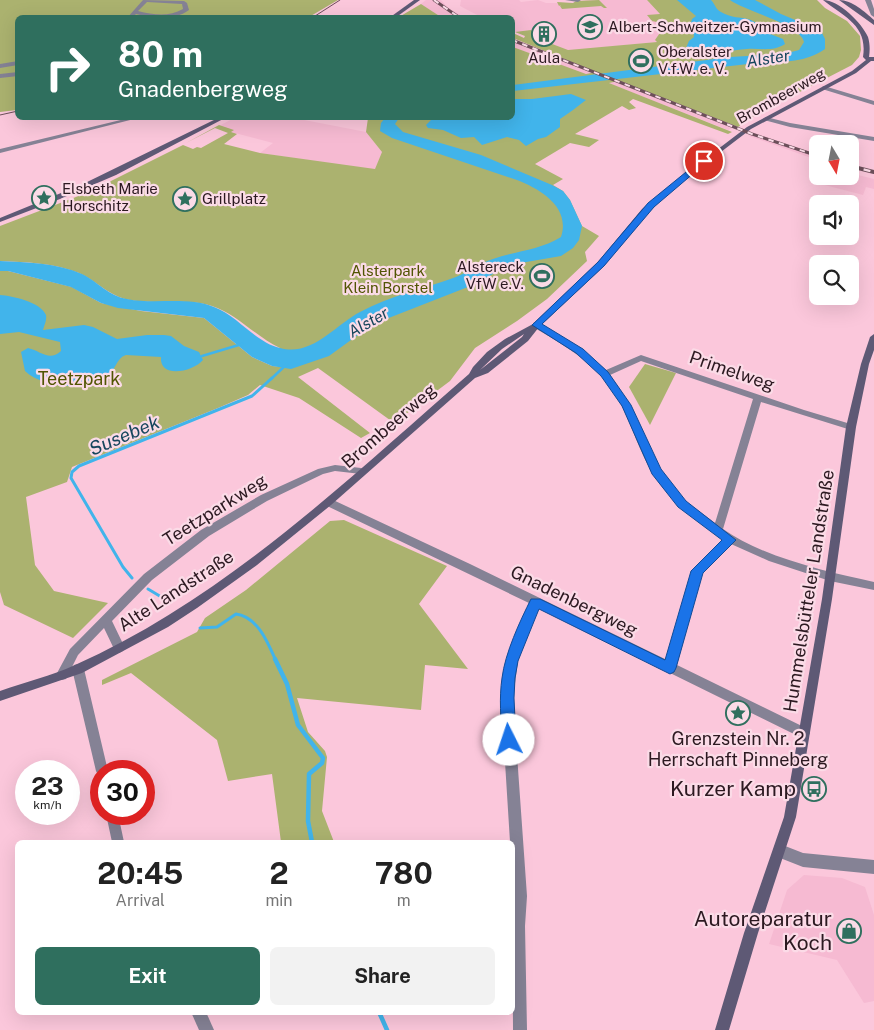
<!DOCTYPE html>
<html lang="en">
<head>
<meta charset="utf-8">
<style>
  :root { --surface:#fff; --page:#f2f2f2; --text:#222; --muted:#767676; --accent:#2f6f5e }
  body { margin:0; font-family:"Public Sans",sans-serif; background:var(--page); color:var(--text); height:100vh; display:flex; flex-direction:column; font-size:19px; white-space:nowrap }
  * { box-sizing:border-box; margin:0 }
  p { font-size:16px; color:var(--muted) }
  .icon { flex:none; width:28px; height:28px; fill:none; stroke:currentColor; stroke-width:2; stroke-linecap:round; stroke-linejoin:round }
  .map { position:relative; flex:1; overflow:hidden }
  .panel { position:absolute; left:15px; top:840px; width:500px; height:175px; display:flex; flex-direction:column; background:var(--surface); border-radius:8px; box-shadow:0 5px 20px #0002 }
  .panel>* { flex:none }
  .guide { position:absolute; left:15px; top:15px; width:500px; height:105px; border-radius:8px; box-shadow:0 5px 20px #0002; background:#2f6f5e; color:#fff; overflow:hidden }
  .needle { width:32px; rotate:170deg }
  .controls { position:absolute; left:809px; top:135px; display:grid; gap:10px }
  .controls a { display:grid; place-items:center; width:50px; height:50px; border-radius:8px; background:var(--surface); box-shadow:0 5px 20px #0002; font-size:25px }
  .speed { position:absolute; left:15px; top:760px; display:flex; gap:10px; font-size:25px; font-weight:700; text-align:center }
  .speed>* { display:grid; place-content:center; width:65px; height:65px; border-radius:50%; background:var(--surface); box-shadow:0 5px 20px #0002; line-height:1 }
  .speed small { font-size:12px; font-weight:400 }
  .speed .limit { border:8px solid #d22; background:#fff; color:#111 }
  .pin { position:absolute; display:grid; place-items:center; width:42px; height:42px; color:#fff; margin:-21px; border:2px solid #fff; border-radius:50%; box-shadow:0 1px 5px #0007 }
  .me { position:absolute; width:55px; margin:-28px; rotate:356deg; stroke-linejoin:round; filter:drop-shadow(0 0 4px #0008) }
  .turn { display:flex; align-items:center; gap:18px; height:105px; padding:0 20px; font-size:22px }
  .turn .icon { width:65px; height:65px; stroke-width:2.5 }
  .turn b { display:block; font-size:35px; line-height:42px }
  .eta { display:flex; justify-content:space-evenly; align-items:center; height:85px; text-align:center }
  .eta b { font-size:30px; font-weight:700; line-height:35px }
  .cta { display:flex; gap:10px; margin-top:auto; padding:10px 20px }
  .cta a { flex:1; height:58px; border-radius:8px; background:var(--accent); color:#fff; font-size:20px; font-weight:700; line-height:58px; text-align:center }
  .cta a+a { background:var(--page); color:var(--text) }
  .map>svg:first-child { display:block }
</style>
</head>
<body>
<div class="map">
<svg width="874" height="1030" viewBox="0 0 874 1030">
  <rect width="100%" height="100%" fill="#fbc7db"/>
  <!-- built -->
  <g fill="#f6bad2">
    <path d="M426,0H441L449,9L464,17H441L421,4Z"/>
    <path d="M461,0H519L521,2L538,0L546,3H573L587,0H647L669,24L657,42L625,45L586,57L513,31L512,18L481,17L460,6Z"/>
    <path d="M512,38L597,72L586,75L513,47Z"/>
    <path d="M619,81L737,126L728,130L608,83Z"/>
    <path d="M234,118H294L366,132L382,152L375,170L260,153L273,143L231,132L233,130L219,126Z"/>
    <path d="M754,133L817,155V160L749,136Z"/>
    <path d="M850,173L874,179V189L866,187L863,195L817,183L821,176H850Z"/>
    <path d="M804,875L842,878L865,887L874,915V1001L864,1003L837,960L769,944L787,890Z"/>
  </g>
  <!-- green -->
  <g fill="#abb26f">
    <path d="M0,0H338L309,17L18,18L17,73L0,75Z"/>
    <path d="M599,0L607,8H604L601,6L562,9L560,6L561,5L559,6L557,2L573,3L576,1Z"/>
    <path d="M647,0H817L825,8L847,21L860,36L861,50L859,57L852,65L757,114L738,127L619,81L609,83L732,132L728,134L633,99L629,102L636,108L629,110L622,106L575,134L599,140L589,147L570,143L535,164L563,179L553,185L563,191L570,200L582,226L599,236L585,252L587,261L547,299L517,321L475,348L450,381L394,423L318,368L298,377L370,433L361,438L299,398L260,385L248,395L218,408L72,467L67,482L26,497L35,565L54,591L108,603L73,638L4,605L0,592V271H8L72,287L101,303L141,311L204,318L252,357L272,366L284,367L280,348C256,337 237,314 212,306C184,297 153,306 125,299C107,294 95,280 79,273C54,263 26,262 0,261V226L89,192L183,145L193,149L197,147L201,148L228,133L215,128L186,143L219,125L234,130L231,132L237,134L224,144L260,153L375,169L382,152L366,132L368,118H512L513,47L586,74L596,72L513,38V33L524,38L525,36L515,32L531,30L539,39L568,50L657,42L655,40L666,24L652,21L647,15L660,14Z"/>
    <path d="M421,4L441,17H399Z"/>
    <path d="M17,75V110L0,112V77Z"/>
    <path d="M645,364L676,373L650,425L629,387Z"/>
    <path d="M344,520L447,566L419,604L468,669L425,665L421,710L297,698L308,732L325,751L327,757L322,811L334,842H281L272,774L228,781L217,740L131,673L102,685V680L197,632L205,618L246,590L330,521Z"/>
  </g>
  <!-- water -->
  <g fill="#41b4eb">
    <path d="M677,0H711C715,4 716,10 721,12C740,23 749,11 765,32L783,39L785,44C773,52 760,48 747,49C724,51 702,58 680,51L686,48L689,41L694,37L693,30L690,26L692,19L696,16Z"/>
    <path d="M730,0H755L781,14L821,31L825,39V49C803,65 774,61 748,64L513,91V85L730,57L784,54L799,50L804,42C800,24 747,12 730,0Z"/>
    <path d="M571,94L586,100C577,107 569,113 560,119V127L546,137L538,139L526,146L519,140L507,137L482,145L474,137L461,138L443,130L428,128L426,125L431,120L442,118H512L513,99H532Z"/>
    <path d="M385,118H399L395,124L403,132L481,155L552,185L563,191L570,200L582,226L579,240L573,248L561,256L509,265L473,285L381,321L362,332L329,356L291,369L272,366L252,357L204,318L118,308L101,303L71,287L8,271H0V261C26,262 57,263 82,274C98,282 109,296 127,299C155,305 187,296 214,307C238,316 255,342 280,348C312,357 335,325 360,312C389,296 424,289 456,277C468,272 480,263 493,259C516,251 540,250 561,237C571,207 540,189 517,180L392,138L380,131L381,123Z"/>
    <path d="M0,295C12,296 41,302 46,315C47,320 44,326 43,330L84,325L93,327L117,339L147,335H164L171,336L184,346L199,352L203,360C193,372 159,379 161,357L126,355C116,358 115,372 106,378C86,391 42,388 25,371L21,352L28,348C41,351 49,362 61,351L60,342L19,332L0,334Z"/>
  </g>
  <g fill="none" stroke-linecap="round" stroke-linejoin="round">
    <!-- stream-far2 -->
    <g stroke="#41b4eb" stroke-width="2.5">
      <path d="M202,356L242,344"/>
      <path d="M271,379L287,364"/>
    </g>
    <!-- stream-far1 -->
    <g stroke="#41b4eb" stroke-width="3">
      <path d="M132,578L123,567L71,478L72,472L79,466L252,396L272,378"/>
      <path d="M148,589L168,601"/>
      <path d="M200,628L217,627L236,614C258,617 268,643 276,661"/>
    </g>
    <!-- stream -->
    <g stroke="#41b4eb" stroke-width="4.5">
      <path d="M275,659L287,684L298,725L323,758L322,763L309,774L308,821L312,842"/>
      <path d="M379,1012L387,1030"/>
    </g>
    <!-- minor -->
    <g fill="#858295" fill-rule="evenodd">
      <path d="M143,0L184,1L187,3L189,10C174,21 153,19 136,14L132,18H127ZM147,2L182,4L183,9C169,17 154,15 138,11Z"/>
      <path d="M565,0H581L578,2Z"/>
      <path d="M865,0H871L874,9V17L871,15Z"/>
      <path d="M18,61V65L0,68V64Z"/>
      <path d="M18,72V76L0,78V74Z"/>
      <path d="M824,86L874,101V105L822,89V87Z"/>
      <path d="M766,117L790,123L874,137V141L790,127L764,120L763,119Z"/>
      <path d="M129,118H138L0,153V149Z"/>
      <path d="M536,322L582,349L606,370L641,355L804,410L854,425L856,427L854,429L851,430L761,402L723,529C762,557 827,572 874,582V590L830,581L769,561L731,544L702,573L677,665L808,729L810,733L808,737L804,739L538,608L518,661L513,698L527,896L525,926L527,1030H513L512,842H510L501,698L506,661L529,603L325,505L323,502L328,498L331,499L470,564L667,660L692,571L723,539C696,519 670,502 652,472C633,441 627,402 601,375C581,355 557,341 533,327V323ZM641,361L753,399L715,523L685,501L660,469L630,405L610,375Z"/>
      <path d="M335,465L361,468L366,471L361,474L335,471L323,474L267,501L209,536L152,580L112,621L125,648L123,651L119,653L115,651L104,628L78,655L66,679L62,680L58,679L56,675L70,649L144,574L201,530L261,495L318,469Z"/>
      <path d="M78,664L82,665L84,669L108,771H101V777L98,775L96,771L72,669L74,665Z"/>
      <path d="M106,814H118L124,842H112Z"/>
      <path d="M191,1012H206L214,1030H199Z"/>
    </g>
    <!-- tertiary -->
    <path fill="#858295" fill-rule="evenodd" d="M780,844L803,853L874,860V874L803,867L775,856L773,851L775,846Z"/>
    <!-- secondary -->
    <g fill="#5e5975" fill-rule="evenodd">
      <path d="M414,0H420L395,18H389Z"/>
      <path d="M823,0C839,0 862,23 868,37C870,44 870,50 869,57H874V61H871L856,73L751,129L671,190L648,213L604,266L539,327L528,341L488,373L475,378L331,505L257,565L197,608L168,627L82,673L0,701V691C25,682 51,676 75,665C225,598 346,481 469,374L473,367L487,352L505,339L533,324L598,262L642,209L667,188L747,127L852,71L866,60L863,57C868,25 844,17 823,0ZM524,334L522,337L480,370L502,349Z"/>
      <path d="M839,0C852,0 865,12 874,20V25Z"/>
      <path d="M218,118H225L116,175L60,199L0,222V218L83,184Z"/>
      <path d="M874,334V350L869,364L856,427L832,599L796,817L758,933L729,1030H715L744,933L784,817L822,599L846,427L861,364L870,337Z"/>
    </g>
    <!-- tram -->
    <g stroke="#6c4f5a" stroke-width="1">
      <path d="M312,18L340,0"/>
      <path d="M0,115L18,111"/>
    </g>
    <defs>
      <g id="rail-far1">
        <path d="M434,0L460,18"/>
        <path d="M512,40L752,134L818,156"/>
      </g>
      <path id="rail" d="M850,166L874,172"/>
    </defs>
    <!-- rail-far1 casing -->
    <use href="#rail-far1" stroke="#6c4f5a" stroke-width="3"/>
    <!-- rail casing -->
    <use href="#rail" stroke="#6c4f5a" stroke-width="4"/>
    <!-- rail-far1 -->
    <use href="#rail-far1" stroke="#fbdbe7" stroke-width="2" stroke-dasharray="5.5" stroke-linecap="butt"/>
    <!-- rail -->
    <use href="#rail" stroke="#fbdbe7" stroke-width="2.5" stroke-dasharray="7" stroke-linecap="butt"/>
  </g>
  <!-- route -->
  <path fill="#1a73e8" stroke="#114b97" d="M702,159L708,161L654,207L604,266L542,324L583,349L608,372L631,405L661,469L686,501L736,540L703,573L676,668L674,672L670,674L539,609L518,661L515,678L514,698L516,740L514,744L509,746L504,744L502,740C501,719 499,698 502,678C505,653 520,621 531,599H540L665,660L691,571L722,540L678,507L652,474L622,406L601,376L576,353L532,325L598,262L648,203Z"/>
  <!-- icons -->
  <defs>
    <symbol id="school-ring" viewBox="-11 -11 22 22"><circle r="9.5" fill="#fbdbe7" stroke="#2f6f5e" stroke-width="1.5"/><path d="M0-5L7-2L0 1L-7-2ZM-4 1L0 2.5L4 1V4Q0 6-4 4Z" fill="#2f6f5e"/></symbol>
    <symbol id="building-ring" viewBox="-11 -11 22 22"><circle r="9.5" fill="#fbdbe7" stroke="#2f6f5e" stroke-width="1.5"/><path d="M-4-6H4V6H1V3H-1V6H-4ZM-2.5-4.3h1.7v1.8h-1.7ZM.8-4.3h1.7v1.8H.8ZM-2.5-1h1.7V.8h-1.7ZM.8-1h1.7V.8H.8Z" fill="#2f6f5e"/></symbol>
    <symbol id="stadium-ring" viewBox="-11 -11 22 22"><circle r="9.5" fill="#fbdbe7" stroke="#2f6f5e" stroke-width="1.5"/><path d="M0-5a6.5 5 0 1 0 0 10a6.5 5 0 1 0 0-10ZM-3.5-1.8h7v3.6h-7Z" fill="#2f6f5e"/></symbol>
    <symbol id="sight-ring" viewBox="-11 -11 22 22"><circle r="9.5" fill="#fbdbe7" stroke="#2f6f5e" stroke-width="1.5"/><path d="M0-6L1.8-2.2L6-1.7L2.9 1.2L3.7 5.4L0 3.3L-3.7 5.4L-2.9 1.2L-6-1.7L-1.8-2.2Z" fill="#2f6f5e"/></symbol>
    <symbol id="bus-ring" viewBox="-11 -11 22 22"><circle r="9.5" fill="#fbdbe7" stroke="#2f6f5e" stroke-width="1.5"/><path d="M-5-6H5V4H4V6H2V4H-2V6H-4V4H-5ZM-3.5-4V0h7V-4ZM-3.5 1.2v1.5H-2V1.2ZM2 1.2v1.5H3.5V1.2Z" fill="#2f6f5e"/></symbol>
    <symbol id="shop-ring" viewBox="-11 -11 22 22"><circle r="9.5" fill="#fbdbe7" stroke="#2f6f5e" stroke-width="1.5"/><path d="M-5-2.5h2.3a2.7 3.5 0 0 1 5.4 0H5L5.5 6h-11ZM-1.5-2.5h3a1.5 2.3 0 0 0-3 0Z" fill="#2f6f5e"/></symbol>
  </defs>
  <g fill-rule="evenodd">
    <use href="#school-ring" x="576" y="13" width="28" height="28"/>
    <use href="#building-ring" x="530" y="20" width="28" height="28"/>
    <use href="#stadium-ring" x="627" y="47" width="28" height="28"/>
    <use href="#sight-ring" x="30" y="184" width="28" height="28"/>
    <use href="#sight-ring" x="171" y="185" width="28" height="28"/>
    <use href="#stadium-ring" x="528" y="262" width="28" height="28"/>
    <use href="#sight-ring" x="724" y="699" width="28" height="28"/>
    <use href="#bus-ring" x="800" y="775" width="28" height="28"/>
    <use href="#shop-ring" x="835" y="917" width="28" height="28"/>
  </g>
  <g text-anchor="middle" stroke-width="4.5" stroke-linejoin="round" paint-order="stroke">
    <!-- far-poi labels -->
    <g font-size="15" fill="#2c1921" stroke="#fbdbe7" text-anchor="start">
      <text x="608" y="32">Albert-Schweitzer-Gymnasium</text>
      <text x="658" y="57">Oberalster<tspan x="658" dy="17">V.f.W. e. V.</tspan></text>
      <text x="544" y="63" text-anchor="middle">Aula</text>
      <text x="62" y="194">Elsbeth Marie<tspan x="62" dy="17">Horschitz</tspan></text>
      <text x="202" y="204">Grillplatz</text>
      <text x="524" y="272" text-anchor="end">Alstereck<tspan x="524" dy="17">VfW e.V.</tspan></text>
    </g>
    <!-- far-street labels -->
    <g font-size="15" fill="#2c1921" stroke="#fbdbe7">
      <text transform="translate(781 96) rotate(-29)" y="5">Brombeerweg</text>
    </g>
    <!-- far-park labels -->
    <g font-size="15" fill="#515503" stroke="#fbdbe7">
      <text x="388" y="276">Alsterpark<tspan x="388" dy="17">Klein Borstel</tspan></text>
    </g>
    <!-- far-water labels -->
    <g font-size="16" font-style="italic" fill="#17465d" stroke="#fbdbe7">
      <text transform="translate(768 58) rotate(-9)" y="6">Alster</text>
      <text transform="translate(368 322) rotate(-30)" y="6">Alster</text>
    </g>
    <!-- street labels -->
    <g font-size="18" fill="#2c1921" stroke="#fbdbe7">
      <text transform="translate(732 371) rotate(19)" y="6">Primelweg</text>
      <text transform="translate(389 426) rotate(-41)" y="6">Brombeerweg</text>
      <text transform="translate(215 510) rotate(-32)" y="6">Teetzparkweg</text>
      <text transform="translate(176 591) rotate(-33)" y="6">Alte Landstraße</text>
      <text transform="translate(809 591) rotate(-81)" y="6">Hummelsbütteler Landstraße</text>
      <text transform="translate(574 601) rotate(26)" y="6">Gnadenbergweg</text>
    </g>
    <!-- park labels -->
    <g font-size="18" fill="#515503" stroke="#fbdbe7">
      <text x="79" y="385">Teetzpark</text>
    </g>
    <!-- poi labels -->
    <g font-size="18" fill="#2c1921" stroke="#fbdbe7">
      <text x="738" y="745">Grenzstein Nr. 2<tspan x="738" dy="21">Herrschaft Pinneberg</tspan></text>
    </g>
    <!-- water labels -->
    <g font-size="19" font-style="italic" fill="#17465d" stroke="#fbdbe7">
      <text transform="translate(124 435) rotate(-23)" y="7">Susebek</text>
    </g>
    <!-- near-poi labels -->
    <g font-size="21" fill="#2c1921" stroke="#fbdbe7" text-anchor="end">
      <text x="796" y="796">Kurzer Kamp</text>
      <text x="832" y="926">Autoreparatur<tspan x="832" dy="24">Koch</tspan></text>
    </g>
  </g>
</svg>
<div class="controls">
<a><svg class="needle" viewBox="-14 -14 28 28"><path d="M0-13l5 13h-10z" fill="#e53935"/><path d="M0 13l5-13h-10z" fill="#767676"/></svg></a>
<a><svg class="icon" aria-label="sound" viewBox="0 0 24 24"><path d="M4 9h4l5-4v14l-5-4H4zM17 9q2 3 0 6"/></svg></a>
<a><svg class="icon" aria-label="search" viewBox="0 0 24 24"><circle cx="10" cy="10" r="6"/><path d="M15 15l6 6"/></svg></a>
</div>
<div class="speed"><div>23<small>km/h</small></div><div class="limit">30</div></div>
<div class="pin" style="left:704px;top:161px;background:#d93025"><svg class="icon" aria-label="arrive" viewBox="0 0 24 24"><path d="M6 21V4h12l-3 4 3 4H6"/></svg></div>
<svg class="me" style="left:509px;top:740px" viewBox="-20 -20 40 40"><circle r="19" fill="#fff"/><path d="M0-13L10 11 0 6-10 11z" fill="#1a73e8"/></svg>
<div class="guide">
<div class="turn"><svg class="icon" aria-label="right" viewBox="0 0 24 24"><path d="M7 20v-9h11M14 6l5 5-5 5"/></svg><div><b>80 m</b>Gnadenbergweg</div></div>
</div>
<section class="panel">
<div class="eta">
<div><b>20:45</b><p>Arrival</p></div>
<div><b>2</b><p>min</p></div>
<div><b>780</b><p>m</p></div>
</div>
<div class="cta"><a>Exit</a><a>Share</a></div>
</section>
</div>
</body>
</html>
